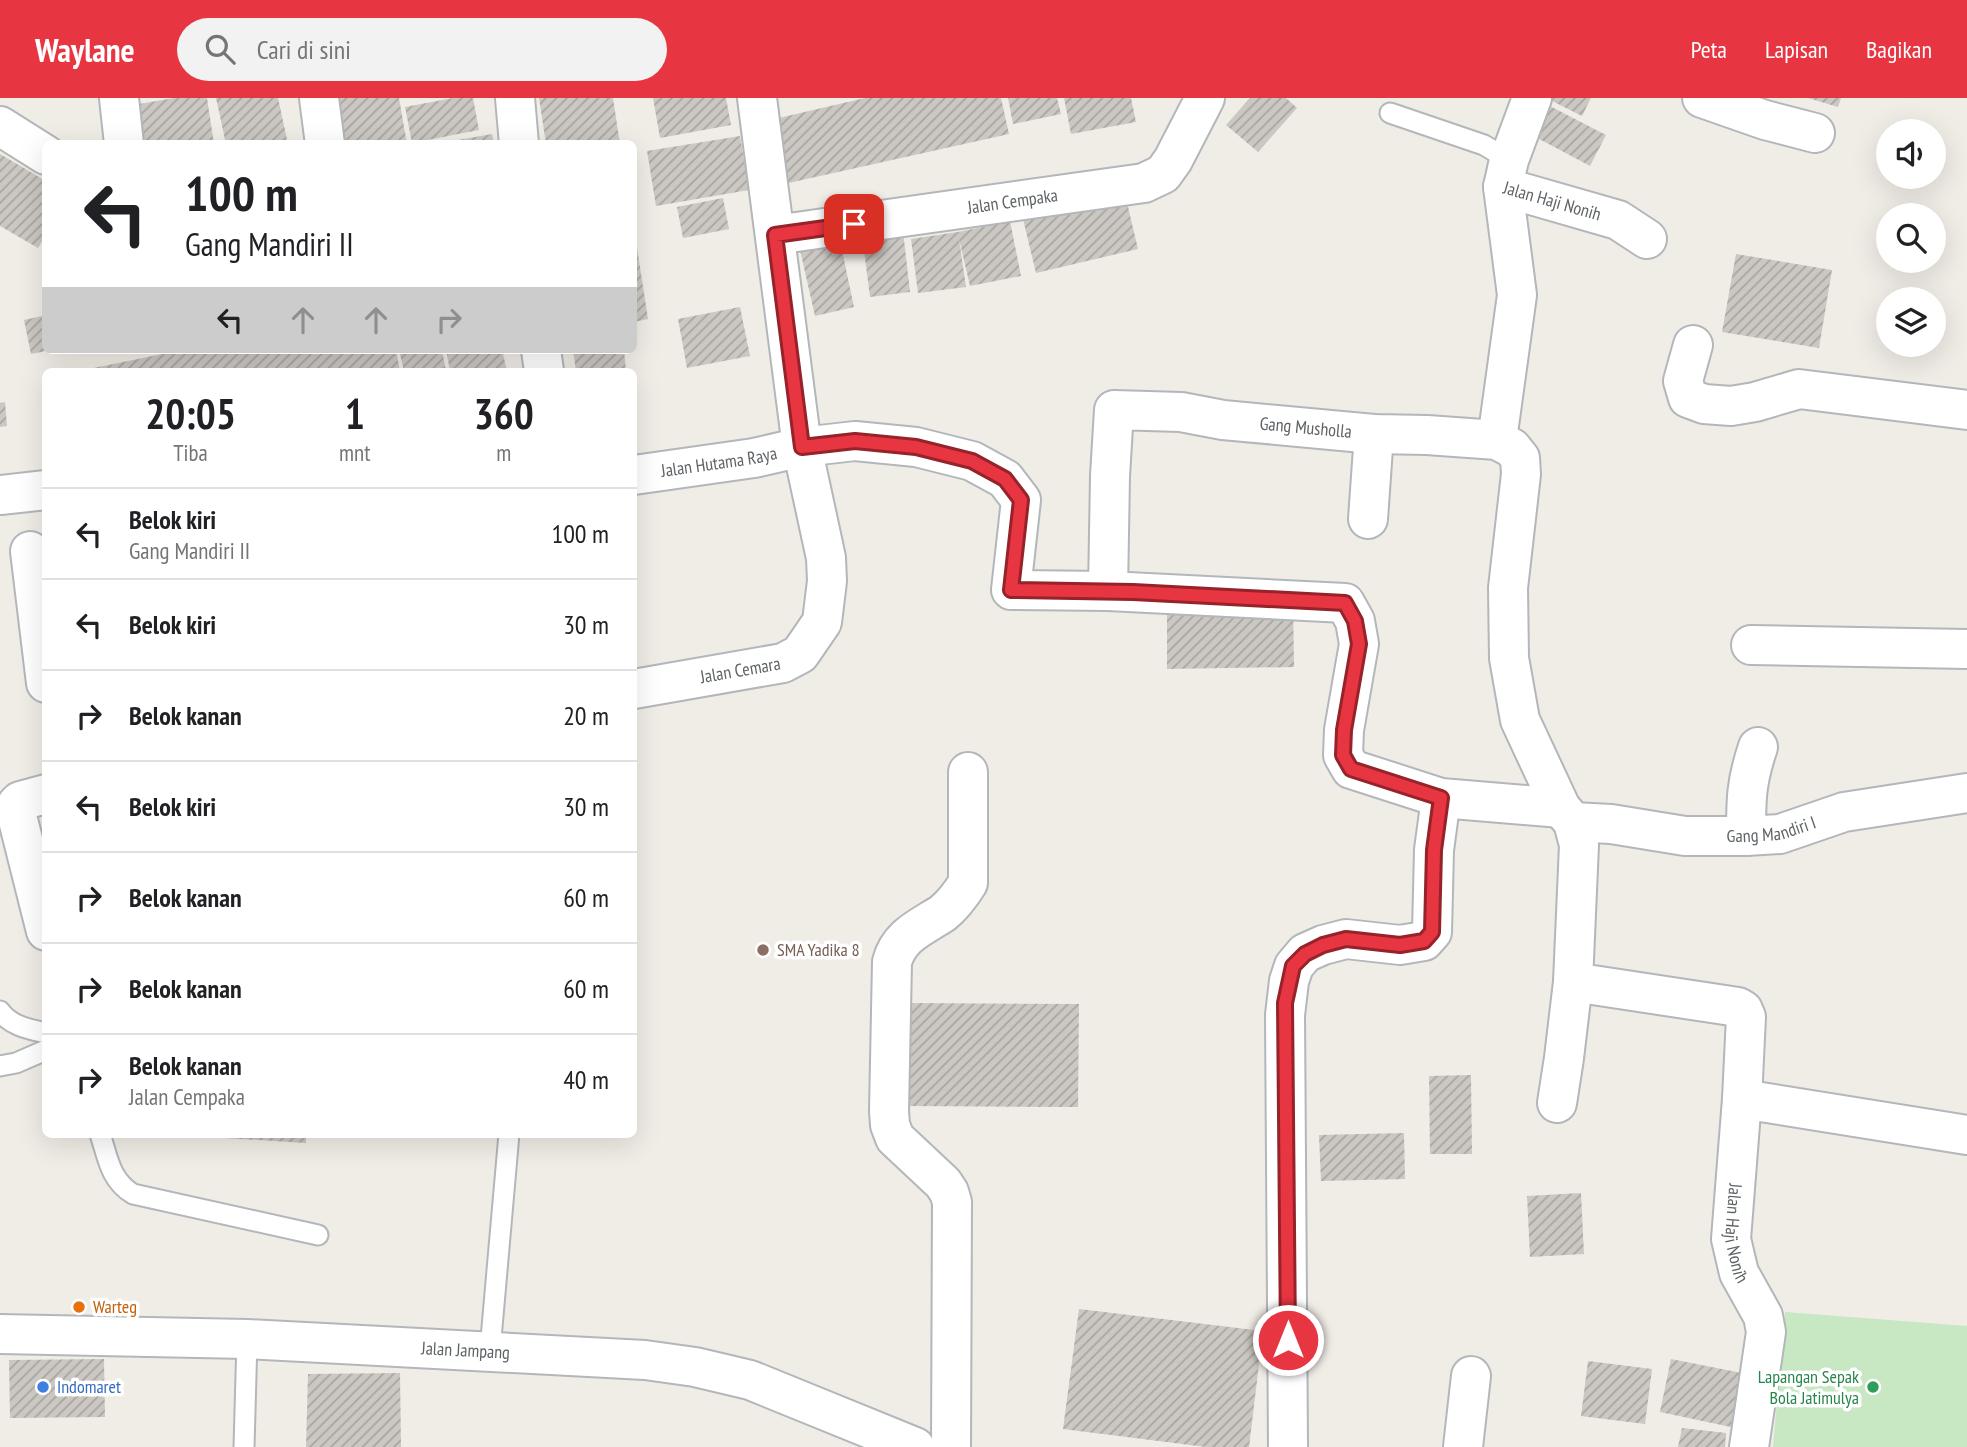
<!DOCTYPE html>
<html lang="id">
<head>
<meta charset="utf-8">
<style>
  :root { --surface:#fff; --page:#f2f2f2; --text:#202124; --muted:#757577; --line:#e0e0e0; --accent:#e73541 }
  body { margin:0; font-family:"PT Sans Narrow",sans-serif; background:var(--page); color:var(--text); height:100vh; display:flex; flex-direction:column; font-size:26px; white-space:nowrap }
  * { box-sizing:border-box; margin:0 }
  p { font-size:23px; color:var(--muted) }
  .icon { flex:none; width:38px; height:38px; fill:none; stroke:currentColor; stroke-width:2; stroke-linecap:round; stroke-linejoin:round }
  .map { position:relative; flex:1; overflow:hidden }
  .details { position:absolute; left:42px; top:270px; width:595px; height:770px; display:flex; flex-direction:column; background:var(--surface); border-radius:10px; box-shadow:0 7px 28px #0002 }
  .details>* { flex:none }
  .top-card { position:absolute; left:42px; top:42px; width:595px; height:214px; border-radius:10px; box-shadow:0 7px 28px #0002; background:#fff; color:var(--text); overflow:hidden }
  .buttons { position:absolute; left:1876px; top:21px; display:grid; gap:14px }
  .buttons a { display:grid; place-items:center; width:70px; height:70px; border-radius:50%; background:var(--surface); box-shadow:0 7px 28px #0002; font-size:35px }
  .pin { position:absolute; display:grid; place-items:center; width:60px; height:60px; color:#fff; margin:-30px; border-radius:14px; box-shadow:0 4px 10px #0006 }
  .me { position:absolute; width:77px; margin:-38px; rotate:0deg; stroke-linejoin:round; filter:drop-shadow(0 0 5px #0008) }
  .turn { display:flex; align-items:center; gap:24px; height:147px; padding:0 28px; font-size:32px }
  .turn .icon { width:91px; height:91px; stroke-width:2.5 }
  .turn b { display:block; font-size:49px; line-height:60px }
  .lanes { display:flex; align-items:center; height:66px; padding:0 28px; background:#0003; justify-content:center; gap:35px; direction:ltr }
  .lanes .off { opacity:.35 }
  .eta { display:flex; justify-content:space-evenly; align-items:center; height:119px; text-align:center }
  .eta b { font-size:42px; font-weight:800; line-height:49px }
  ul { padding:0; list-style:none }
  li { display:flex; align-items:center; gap:21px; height:91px; padding:0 28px; border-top:2px solid var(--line) }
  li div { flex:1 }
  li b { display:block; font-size:26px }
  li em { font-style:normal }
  header { display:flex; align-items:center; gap:42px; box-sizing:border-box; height:98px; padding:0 35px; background:var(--accent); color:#fff }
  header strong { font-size:33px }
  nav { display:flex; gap:38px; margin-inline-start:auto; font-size:24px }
  .search { width:490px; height:63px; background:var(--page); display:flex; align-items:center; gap:18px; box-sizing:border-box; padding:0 24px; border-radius:38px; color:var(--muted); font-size:26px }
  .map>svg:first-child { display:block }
</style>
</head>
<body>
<header>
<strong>Waylane</strong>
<div class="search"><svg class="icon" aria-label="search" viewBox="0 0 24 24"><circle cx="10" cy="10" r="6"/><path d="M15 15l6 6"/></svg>Cari di sini</div>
<nav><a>Peta</a><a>Lapisan</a><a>Bagikan</a></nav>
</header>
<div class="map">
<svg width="1967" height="1349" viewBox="0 0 1967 1349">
  <defs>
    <pattern id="building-hatch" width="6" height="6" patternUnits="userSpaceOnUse" patternTransform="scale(1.75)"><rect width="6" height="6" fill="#cbc7c2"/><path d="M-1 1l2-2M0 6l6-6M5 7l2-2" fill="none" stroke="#a8a5a1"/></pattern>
  </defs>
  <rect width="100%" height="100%" fill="#f0ece6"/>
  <!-- pitch -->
  <path fill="#c8e7c3" d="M1785,1214L1967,1228V1349H1773Z"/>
  <!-- building -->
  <g fill="url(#building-hatch)">
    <path d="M174,0H207L214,46H145L139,6Z"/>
    <path d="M216,0H278L288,46H226Z"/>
    <path d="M336,0H399L407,46H344Z"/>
    <path d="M453,0H473L479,32L412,45L405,9Z"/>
    <path d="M539,0H613L620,46H546Z"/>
    <path d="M653,0H726L731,27L660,40Z"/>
    <path d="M865,0H1001L1009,36L784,86L770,22Z"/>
    <path d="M1008,0H1057L1061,16L1013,26Z"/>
    <path d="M1064,0H1131L1136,24L1071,36Z"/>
    <path d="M1250,0H1286L1297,10L1258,54L1226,27Z"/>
    <path d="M1546,0H1591L1582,18Z"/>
    <path d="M1808,0H1841L1838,9Z"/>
    <path d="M1544,5L1606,37L1590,68L1528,35Z"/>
    <path d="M492,36L494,46H447V44Z"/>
    <path d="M740,38L749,92L656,108L647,53Z"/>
    <path d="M0,56L46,83V137L38,150L0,128Z"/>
    <path d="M1125,96L1138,151L1036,175L1023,121Z"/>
    <path d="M723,100L729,131L683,140L677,109Z"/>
    <path d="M1010,123L1021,178L970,188L959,141L966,189L918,195L911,141L958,134Z"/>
    <path d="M903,133L910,194L870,199L862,137Z"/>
    <path d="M634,137H635L648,221L634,224Z"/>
    <path d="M840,143L854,209L815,218L800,152Z"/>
    <path d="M1736,156L1832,172L1819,250L1722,234Z"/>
    <path d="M740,209L750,258L687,270L678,221Z"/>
    <path d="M46,217V253L31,256L24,222Z"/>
    <path d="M182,252H396L400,273H79Z"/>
    <path d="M399,252H442L446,273H404Z"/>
    <path d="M446,252H502L507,273H450Z"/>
    <path d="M573,252H624L626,273H576Z"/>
    <path d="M5,304L7,328L0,329V305Z"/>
    <path d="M1293,505L1294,569L1167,571V508Z"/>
    <path d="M909,905L1079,906L1078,1009L908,1008Z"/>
    <path d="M1471,977L1472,1056H1430L1429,978Z"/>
    <path d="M1404,1035L1405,1081L1321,1083L1319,1037Z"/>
    <path d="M193,1036H306V1045L193,1038Z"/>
    <path d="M1581,1095L1584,1156L1530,1159L1527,1098Z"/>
    <path d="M1079,1211L1263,1233L1249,1349H1206L1063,1331Z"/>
    <path d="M104,1261L105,1319L10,1320L9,1262Z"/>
    <path d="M1671,1261L1757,1278L1745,1332L1660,1314Z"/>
    <path d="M1588,1263L1652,1271L1645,1326L1581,1318Z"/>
    <path d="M400,1275L401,1349H306L308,1276Z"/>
    <path d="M1682,1330L1726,1335L1725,1349H1678Z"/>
  </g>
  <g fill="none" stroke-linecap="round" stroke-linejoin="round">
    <defs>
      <g id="service">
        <path d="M1390,15L1484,47L1509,62"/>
        <path d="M0,913C11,928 28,931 46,935"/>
        <path d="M0,968L16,965L46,952"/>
        <path d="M100,1036C108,1060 110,1082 133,1096L318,1137"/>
        <path d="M490,1252L509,1036"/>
        <path d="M244,1349L247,1241"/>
      </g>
      <g id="minor">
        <path d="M119,0L124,46"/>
        <path d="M319,0L325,46"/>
        <path d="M515,0L519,46"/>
        <path id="s1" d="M1532,0L1509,62L1503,89L1618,122L1647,141"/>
        <path d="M1702,0L1765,22L1815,35"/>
        <path d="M0,28L46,57"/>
        <path id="s2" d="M775,137L1144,85L1163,76L1173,62L1205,0"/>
        <path d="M1693,247L1683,283L1688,300L1704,306L1731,308L1755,304L1799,291L1967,312"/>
        <path d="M541,252L544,273"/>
        <path d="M1497,342L1517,197L1503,89"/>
        <path id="s3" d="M634,377L754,360L802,349L855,343L916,349L972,363L1005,381L1021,402L1011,492L1108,493L1345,505L1355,523L1359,546L1344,632L1343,657L1351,671L1441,700L1561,710"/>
        <path d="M0,397L46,392"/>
        <path d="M1368,421L1374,336"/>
        <path d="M30,453L46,585"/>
        <path id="s4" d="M1108,493L1110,378L1114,312L1181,314L1223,322L1374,336L1427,337L1497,342L1512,350L1520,360L1521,376L1508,490L1509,560L1520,622L1561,710L1573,724L1579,747L1573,884L1738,909L1743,912L1746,919L1742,1001L1731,1141L1739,1175L1763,1218L1766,1234L1749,1349"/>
        <path d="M1751,547L1967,551"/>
        <path id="s5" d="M634,591L783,565L800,556L822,524L827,483L826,460L802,349L757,0"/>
        <path d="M46,696L20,703L17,706L16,714L46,833"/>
        <path id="s6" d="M1573,724L1611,726L1685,738H1746L1780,736L1844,714L1967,695"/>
        <path d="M1746,738C1746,702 1746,684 1758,649"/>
        <path d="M1742,1001L1967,1037"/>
        <path d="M1557,1005L1564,960L1573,884"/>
        <path d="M951,1349L952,1104L949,1094L943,1085L895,1040L890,1027L889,1013L892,864C899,837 922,829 943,815C953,807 961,796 968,785V674"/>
        <path d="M1288,1349L1285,917L1289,883L1294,868L1305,855L1323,847L1346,841L1400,847L1424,843L1432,834L1434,752L1441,700"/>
        <path d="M1463,1349L1471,1278"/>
      </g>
      <g id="tertiary">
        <path id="s7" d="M0,1236L247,1241L645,1262L695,1269L750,1282L915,1349"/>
      </g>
    </defs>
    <!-- service casing -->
    <use href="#service" stroke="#b3b7ba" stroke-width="23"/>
    <!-- minor casing -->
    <use href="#minor" stroke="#b3b7ba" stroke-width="42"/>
    <!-- tertiary casing -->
    <use href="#tertiary" stroke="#b3b7ba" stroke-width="42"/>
    <!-- service -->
    <use href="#service" stroke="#fff" stroke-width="19"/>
    <!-- minor -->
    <use href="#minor" stroke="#fff" stroke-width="38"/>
    <!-- tertiary -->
    <use href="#tertiary" stroke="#fff" stroke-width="38"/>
  </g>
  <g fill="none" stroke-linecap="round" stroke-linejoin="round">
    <defs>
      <path id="route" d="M854,126L775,137L802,349L855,343L916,349L972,363L1005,381L1021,402L1011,492L1133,494L1345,505L1355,523L1359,546L1344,632L1343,657L1351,671L1441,700L1434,752L1432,834L1424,843L1400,847L1346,841L1323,847L1305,856L1293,868L1285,905L1288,1242"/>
    </defs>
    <!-- route casing -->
    <use href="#route" stroke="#96222a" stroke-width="18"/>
    <!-- route -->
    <use href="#route" stroke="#e73541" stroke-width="12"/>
  </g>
  <!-- markers -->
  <circle fill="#8d6e63" stroke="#fff" stroke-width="2.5" cx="763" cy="852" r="7"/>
  <circle fill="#e8710a" stroke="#fff" stroke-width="2.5" cx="79" cy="1209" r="7"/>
  <circle fill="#3f7fe0" stroke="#fff" stroke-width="2.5" cx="43" cy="1289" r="7"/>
  <circle fill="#2e9e5b" stroke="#fff" stroke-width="2.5" cx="1873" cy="1289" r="7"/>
  <g text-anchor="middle" stroke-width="7" stroke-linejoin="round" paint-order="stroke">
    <!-- street labels -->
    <g font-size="18" fill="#5e6366" stroke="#fff">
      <text dy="6" stroke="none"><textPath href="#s1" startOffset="145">Jalan Haji Nonih</textPath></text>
      <text dy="6" stroke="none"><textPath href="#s2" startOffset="240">Jalan Cempaka</textPath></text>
      <text dy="6" stroke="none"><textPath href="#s4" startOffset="374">Gang Musholla</textPath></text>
      <text dy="6" stroke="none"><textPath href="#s3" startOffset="86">Jalan Hutama Raya</textPath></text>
      <text dy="6" stroke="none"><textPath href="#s5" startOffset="108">Jalan Cemara</textPath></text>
      <text dy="6" stroke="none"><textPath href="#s6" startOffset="200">Gang Mandiri I</textPath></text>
      <text dy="6" stroke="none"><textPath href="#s4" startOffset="1533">Jalan Haji Nonih</textPath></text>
      <text dy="6" stroke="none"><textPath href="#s7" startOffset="466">Jalan Jampang</textPath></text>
    </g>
    <!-- education labels -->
    <g font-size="18" fill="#785e54" stroke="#fff" text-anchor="start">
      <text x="777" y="858">SMA Yadika 8</text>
    </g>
    <!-- food labels -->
    <g font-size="18" fill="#c56008" stroke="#fff" text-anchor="start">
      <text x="93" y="1215">Warteg</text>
    </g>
    <!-- leisure labels -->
    <g font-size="18" fill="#27864d" stroke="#fff" text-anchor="end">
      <text x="1859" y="1285">Lapangan Sepak<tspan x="1859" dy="21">Bola Jatimulya</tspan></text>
    </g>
    <!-- shop labels -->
    <g font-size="18" fill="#366cbe" stroke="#fff" text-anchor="start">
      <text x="57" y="1295">Indomaret</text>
    </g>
  </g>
</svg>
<div class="buttons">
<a><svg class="icon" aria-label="sound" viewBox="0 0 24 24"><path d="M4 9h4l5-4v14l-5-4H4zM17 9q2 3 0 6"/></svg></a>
<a><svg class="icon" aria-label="search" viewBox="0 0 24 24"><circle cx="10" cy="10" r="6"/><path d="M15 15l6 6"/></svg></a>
<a><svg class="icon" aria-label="layers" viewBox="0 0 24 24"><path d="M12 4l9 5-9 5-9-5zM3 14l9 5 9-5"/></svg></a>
</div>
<div class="pin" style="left:854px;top:126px;background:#d93025"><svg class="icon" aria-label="arrive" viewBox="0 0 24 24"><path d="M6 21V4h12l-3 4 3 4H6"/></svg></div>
<svg class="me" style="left:1288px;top:1242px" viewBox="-20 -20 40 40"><circle r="17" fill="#e73541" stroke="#fff" stroke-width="3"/><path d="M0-11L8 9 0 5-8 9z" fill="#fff"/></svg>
<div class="top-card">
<div class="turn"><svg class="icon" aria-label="left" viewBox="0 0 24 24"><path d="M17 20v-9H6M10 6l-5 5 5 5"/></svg><div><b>100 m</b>Gang Mandiri II</div></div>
<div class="lanes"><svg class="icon" aria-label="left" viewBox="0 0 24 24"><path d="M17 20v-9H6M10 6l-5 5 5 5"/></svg><svg class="icon off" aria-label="ahead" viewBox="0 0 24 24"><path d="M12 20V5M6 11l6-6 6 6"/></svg><svg class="icon off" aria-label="ahead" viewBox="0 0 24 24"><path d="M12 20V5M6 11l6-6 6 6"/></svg><svg class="icon off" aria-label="right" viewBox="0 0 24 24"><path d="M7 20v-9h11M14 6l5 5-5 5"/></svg></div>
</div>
<section class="details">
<div class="eta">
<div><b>20:05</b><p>Tiba</p></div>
<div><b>1</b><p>mnt</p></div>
<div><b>360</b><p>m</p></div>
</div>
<ul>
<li><svg class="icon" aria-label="left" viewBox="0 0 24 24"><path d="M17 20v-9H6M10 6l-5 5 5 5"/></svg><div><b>Belok kiri</b><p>Gang Mandiri II</p></div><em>100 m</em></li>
<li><svg class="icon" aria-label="left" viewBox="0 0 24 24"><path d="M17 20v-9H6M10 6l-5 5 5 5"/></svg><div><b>Belok kiri</b></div><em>30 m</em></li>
<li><svg class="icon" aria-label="right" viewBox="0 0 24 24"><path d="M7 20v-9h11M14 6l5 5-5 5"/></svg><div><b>Belok kanan</b></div><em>20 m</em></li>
<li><svg class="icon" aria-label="left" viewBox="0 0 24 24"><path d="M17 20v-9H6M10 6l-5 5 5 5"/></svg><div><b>Belok kiri</b></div><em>30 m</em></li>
<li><svg class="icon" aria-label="right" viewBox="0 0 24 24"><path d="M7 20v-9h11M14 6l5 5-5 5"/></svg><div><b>Belok kanan</b></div><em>60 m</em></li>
<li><svg class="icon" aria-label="right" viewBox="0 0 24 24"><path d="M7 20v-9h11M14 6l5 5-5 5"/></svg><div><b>Belok kanan</b></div><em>60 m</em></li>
<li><svg class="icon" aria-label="right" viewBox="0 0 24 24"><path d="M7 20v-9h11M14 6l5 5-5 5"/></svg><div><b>Belok kanan</b><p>Jalan Cempaka</p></div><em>40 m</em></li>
</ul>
</section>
</div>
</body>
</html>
